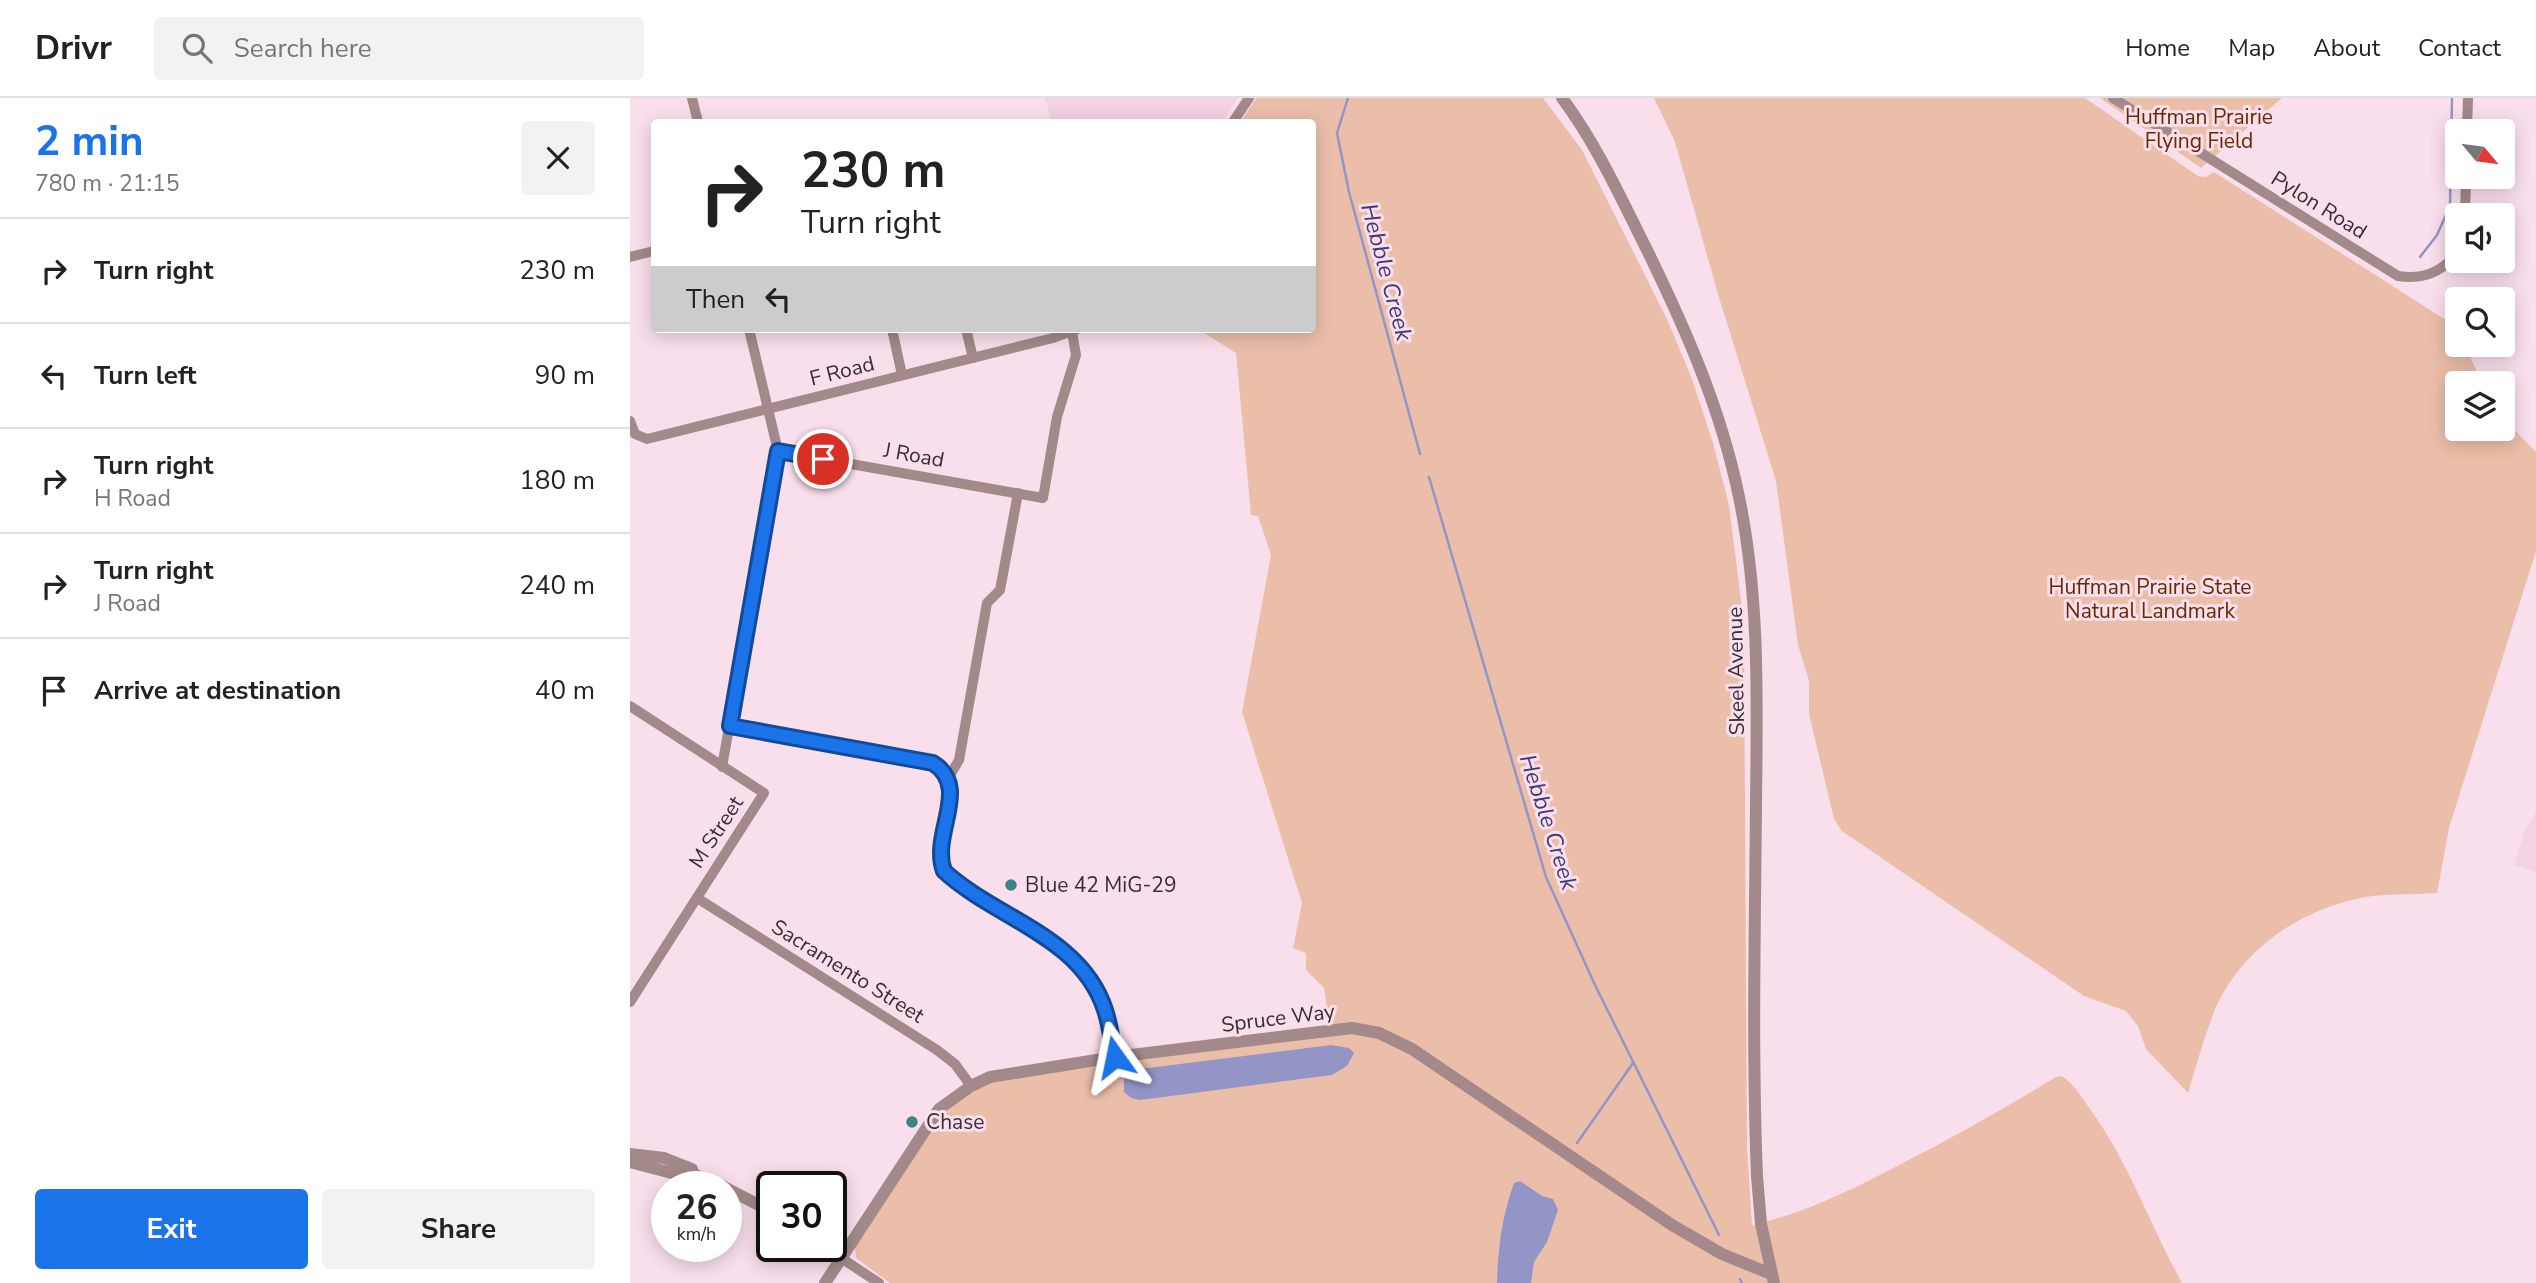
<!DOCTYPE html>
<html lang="en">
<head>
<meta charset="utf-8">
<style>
  :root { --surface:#fff; --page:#f2f2f2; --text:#222; --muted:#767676; --line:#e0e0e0; --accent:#1a73e8 }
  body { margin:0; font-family:"Nunito Sans",sans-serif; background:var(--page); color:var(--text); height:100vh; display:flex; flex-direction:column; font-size:26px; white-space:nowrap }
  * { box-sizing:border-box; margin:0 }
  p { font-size:23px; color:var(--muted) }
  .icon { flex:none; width:38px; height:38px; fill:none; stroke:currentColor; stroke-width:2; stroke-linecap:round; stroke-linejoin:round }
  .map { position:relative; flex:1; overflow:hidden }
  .details { display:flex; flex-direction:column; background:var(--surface); width:630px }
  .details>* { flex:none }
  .guide { position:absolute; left:21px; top:21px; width:665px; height:214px; border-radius:7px; box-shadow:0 4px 18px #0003; background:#fff; color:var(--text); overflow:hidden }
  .needle { width:46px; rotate:119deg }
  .controls { position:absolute; left:1815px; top:21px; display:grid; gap:14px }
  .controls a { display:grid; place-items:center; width:70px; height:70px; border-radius:7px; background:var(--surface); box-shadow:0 4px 18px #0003; font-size:35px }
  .speed { position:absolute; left:21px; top:1073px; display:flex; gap:14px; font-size:35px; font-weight:700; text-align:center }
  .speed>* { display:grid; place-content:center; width:91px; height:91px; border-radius:50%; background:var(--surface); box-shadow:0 4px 18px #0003; line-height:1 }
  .speed small { font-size:18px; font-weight:400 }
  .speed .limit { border:4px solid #111; border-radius:10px; background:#fff; color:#111 }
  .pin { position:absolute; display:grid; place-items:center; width:60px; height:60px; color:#fff; margin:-30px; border:4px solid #fff; border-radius:50%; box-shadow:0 2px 7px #0007 }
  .me { position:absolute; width:77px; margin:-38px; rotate:348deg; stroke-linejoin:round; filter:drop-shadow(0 0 5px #0008) }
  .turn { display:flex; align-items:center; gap:24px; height:147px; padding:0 35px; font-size:32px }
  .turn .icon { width:91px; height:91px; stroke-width:2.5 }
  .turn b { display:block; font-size:49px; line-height:60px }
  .then { display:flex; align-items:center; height:66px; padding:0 35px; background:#0003; gap:14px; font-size:26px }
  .round { display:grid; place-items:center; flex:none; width:74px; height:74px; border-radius:7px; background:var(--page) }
  .head { display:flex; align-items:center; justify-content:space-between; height:119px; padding:0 35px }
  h1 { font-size:42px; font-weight:700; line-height:52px; color:var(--accent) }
  .primary-button { display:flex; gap:14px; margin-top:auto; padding:14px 35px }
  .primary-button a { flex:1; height:80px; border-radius:7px; background:var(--accent); color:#fff; font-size:28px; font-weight:700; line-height:80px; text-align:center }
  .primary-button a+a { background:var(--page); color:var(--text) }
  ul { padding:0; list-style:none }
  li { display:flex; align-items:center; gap:21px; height:105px; padding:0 35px; border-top:2px solid var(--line) }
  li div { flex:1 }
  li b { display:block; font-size:26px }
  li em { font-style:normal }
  header { display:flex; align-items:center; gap:42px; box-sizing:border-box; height:98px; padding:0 35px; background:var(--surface); border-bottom:2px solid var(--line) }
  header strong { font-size:33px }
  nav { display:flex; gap:38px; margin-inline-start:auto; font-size:24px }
  .search { width:490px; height:63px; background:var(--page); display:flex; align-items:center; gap:18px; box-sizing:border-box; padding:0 24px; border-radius:7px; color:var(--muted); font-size:26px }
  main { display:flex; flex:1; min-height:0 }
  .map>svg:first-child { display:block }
</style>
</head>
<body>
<header>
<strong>Drivr</strong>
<div class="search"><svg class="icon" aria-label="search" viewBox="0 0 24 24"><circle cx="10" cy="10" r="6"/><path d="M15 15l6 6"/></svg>Search here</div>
<nav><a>Home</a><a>Map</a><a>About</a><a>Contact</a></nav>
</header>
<main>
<section class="details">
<div class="head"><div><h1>2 min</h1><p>780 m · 21:15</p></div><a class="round"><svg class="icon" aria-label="close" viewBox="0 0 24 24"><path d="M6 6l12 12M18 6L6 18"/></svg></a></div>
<ul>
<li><svg class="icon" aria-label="right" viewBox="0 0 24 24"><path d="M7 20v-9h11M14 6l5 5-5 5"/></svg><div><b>Turn right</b></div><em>230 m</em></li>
<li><svg class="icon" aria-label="left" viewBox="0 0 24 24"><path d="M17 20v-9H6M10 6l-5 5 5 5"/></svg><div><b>Turn left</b></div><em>90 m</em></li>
<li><svg class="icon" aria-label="right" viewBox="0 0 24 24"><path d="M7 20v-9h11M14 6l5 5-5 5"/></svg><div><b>Turn right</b><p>H Road</p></div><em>180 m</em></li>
<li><svg class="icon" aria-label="right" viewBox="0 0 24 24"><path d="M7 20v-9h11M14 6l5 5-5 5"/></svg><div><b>Turn right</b><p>J Road</p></div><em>240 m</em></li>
<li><svg class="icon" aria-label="arrive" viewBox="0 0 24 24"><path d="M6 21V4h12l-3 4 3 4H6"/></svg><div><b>Arrive at destination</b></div><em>40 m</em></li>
</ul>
<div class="primary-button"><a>Exit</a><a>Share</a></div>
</section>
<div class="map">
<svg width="1906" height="1185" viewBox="0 0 1906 1185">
  <rect width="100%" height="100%" fill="#f9dfec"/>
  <!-- built -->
  <g fill="#f3d2e3">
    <path d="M415,0H608L592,24H422Z"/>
    <path d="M1906,714V774L1884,767L1895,732Z"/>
  </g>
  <!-- green -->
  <g fill="#ebbeaa">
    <path d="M626,0H913L952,52L1037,221L1062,281L1083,345L1099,407L1114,526L1117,1051L1122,1127C1176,1115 1223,1091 1271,1066C1324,1039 1375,1010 1426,979L1432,978C1444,986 1452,1000 1460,1011C1499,1065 1520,1127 1552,1185H260L226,1160L225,1149L308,1021L331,1000L356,986L393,978L701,937L694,890L676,872V855L663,850L672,805L612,614L641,457L628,418L621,417L606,255L568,231H682V24H611Z"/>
    <path d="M1024,0H1455L1568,78L1576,79L1584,74L1819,224L1827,233V247H1834L1853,285H1827V331H1872L1873,320L1906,354V453L1819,730L1807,795C1781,797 1751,795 1726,801C1665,815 1609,854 1584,914C1574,940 1566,968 1558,995L1516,951L1508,928L1496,913L1454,898L1212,733L1204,721L1179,616V583L1168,547L1146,383L1088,196L1045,44Z"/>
    <path d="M1470,0H1652L1571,70Z"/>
  </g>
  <!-- water -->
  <g fill="#9495c7">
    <path d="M701,947L719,950L724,955L717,968L702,977L510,1002L501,1000L494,994V979L502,972Z"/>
    <path d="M890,1083L912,1098L923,1101L928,1112L917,1144L904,1164L901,1185H867C868,1150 872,1118 884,1085Z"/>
  </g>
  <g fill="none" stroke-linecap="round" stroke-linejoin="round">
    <!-- stream -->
    <g stroke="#9495c7" stroke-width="2.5">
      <path d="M718,0L707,35L719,94L790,356"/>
      <path d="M1790,159L1807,137L1820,108L1822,0"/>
      <path d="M799,379L916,779L965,887L1089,1137"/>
      <path d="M947,1045L1003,965"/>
      <path d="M1110,1181L1112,1185"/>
    </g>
    <!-- minor -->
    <g stroke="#a4898a" stroke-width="10">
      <path d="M62,0L68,24"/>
      <path d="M1483,0L1768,178C1793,182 1813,174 1827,154"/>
      <path d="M603,24L619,0"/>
      <path d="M1837,33L1838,0"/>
      <path d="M1835,117L1836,79"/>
      <path d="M0,159L24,153"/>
      <path d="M262,231L272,277"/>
      <path d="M336,231L343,260"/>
      <path d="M0,323L5,336L17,341L423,240L447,231"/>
      <path d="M148,353L413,400L427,319L446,257L442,234"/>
      <path d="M0,608L134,695L0,904"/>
      <path d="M100,628L303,665C342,689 300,737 314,773C366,820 451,838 475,912C480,927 482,944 485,959"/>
      <path d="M92,669L148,353L119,231"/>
      <path d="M319,679L329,662L357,505L370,492L388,395"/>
      <path d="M67,800L307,952L325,966L341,988"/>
      <path d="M211,1160L249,1185"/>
    </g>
    <!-- tertiary -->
    <g stroke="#a4898a" stroke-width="12">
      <path d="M932,0C967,47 991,100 1017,152C1056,232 1091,311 1109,399C1130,500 1127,604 1126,707C1125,830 1122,954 1127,1078L1131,1126L1144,1185"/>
      <path d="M0,1056L34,1060L62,1071L63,1076L93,1088"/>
      <path d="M0,1064L57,1079L63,1076"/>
      <path d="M96,1090L142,1114"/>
      <path d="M193,1148L211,1160"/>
      <path d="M195,1185L309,1011L341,988L360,979L485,959L722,930L749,935L782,951L1042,1127L1092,1156L1141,1176"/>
    </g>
  </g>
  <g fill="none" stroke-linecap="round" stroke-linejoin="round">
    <defs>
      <path id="route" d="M193,361L148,353L100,628L303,665C342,690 300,736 314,773C366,821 451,838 475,912C480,927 482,944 485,959"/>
    </defs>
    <!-- route casing -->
    <use href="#route" stroke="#114b97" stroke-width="18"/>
    <!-- route -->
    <use href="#route" stroke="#1a73e8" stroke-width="12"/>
  </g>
  <!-- markers -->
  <g fill="#3d8582" stroke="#f9dfec" stroke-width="2.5">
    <circle cx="381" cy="787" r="7"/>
    <circle cx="282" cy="1024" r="7"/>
  </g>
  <g text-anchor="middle" stroke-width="6" stroke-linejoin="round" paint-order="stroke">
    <!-- park labels -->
    <g font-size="21" fill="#692800" stroke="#f9dfec">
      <text x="1569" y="26">Huffman Prairie<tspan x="1569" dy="24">Flying Field</tspan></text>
      <text x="1520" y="496">Huffman Prairie State<tspan x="1520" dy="24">Natural Landmark</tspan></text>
    </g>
    <!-- street labels -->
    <g font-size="21" fill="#372e33" stroke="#f9dfec">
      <text transform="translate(1689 107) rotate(32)" y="7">Pylon Road</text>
      <text transform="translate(212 273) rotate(-14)" y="7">F Road</text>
      <text transform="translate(284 357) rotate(10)" y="7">J Road</text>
      <text transform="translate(1106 573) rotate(-91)" y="7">Skeel Avenue</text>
      <text transform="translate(86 734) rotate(-57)" y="7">M Street</text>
      <text transform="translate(218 873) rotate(32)" y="7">Sacramento Street</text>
      <text transform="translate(648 920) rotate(-7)" y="7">Spruce Way</text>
    </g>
    <!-- poi labels -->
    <g font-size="21" fill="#372e33" stroke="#f9dfec" text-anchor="start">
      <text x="395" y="794">Blue 42 MiG-29</text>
      <text x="296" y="1031">Chase</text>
    </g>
    <!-- water labels -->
    <g font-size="23" font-style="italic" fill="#3f3a79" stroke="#f9dfec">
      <text transform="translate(757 174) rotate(75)" y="8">Hebble Creek</text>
      <text transform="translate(919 724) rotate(72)" y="8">Hebble Creek</text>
    </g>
  </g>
</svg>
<div class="controls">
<a><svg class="needle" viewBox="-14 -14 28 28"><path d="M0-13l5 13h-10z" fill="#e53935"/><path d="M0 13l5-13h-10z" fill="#767676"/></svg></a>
<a><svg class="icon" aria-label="sound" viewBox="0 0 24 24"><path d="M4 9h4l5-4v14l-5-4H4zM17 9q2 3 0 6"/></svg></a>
<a><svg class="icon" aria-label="search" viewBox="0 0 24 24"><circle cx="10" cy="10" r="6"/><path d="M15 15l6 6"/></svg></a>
<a><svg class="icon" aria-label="layers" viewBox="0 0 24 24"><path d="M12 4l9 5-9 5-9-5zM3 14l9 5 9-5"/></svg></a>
</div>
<div class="speed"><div>26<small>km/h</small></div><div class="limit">30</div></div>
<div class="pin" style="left:193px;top:361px;background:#d93025"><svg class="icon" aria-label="arrive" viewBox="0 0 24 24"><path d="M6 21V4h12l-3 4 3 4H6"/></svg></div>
<svg class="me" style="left:485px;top:959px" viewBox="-20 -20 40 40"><path d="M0-17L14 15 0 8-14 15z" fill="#1a73e8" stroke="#fff" stroke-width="4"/></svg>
<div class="guide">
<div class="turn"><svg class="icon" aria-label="right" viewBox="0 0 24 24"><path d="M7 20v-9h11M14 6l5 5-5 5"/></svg><div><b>230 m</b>Turn right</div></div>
<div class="then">Then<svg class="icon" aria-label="left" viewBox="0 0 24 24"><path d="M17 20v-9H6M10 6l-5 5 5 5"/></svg></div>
</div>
</div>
</main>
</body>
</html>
